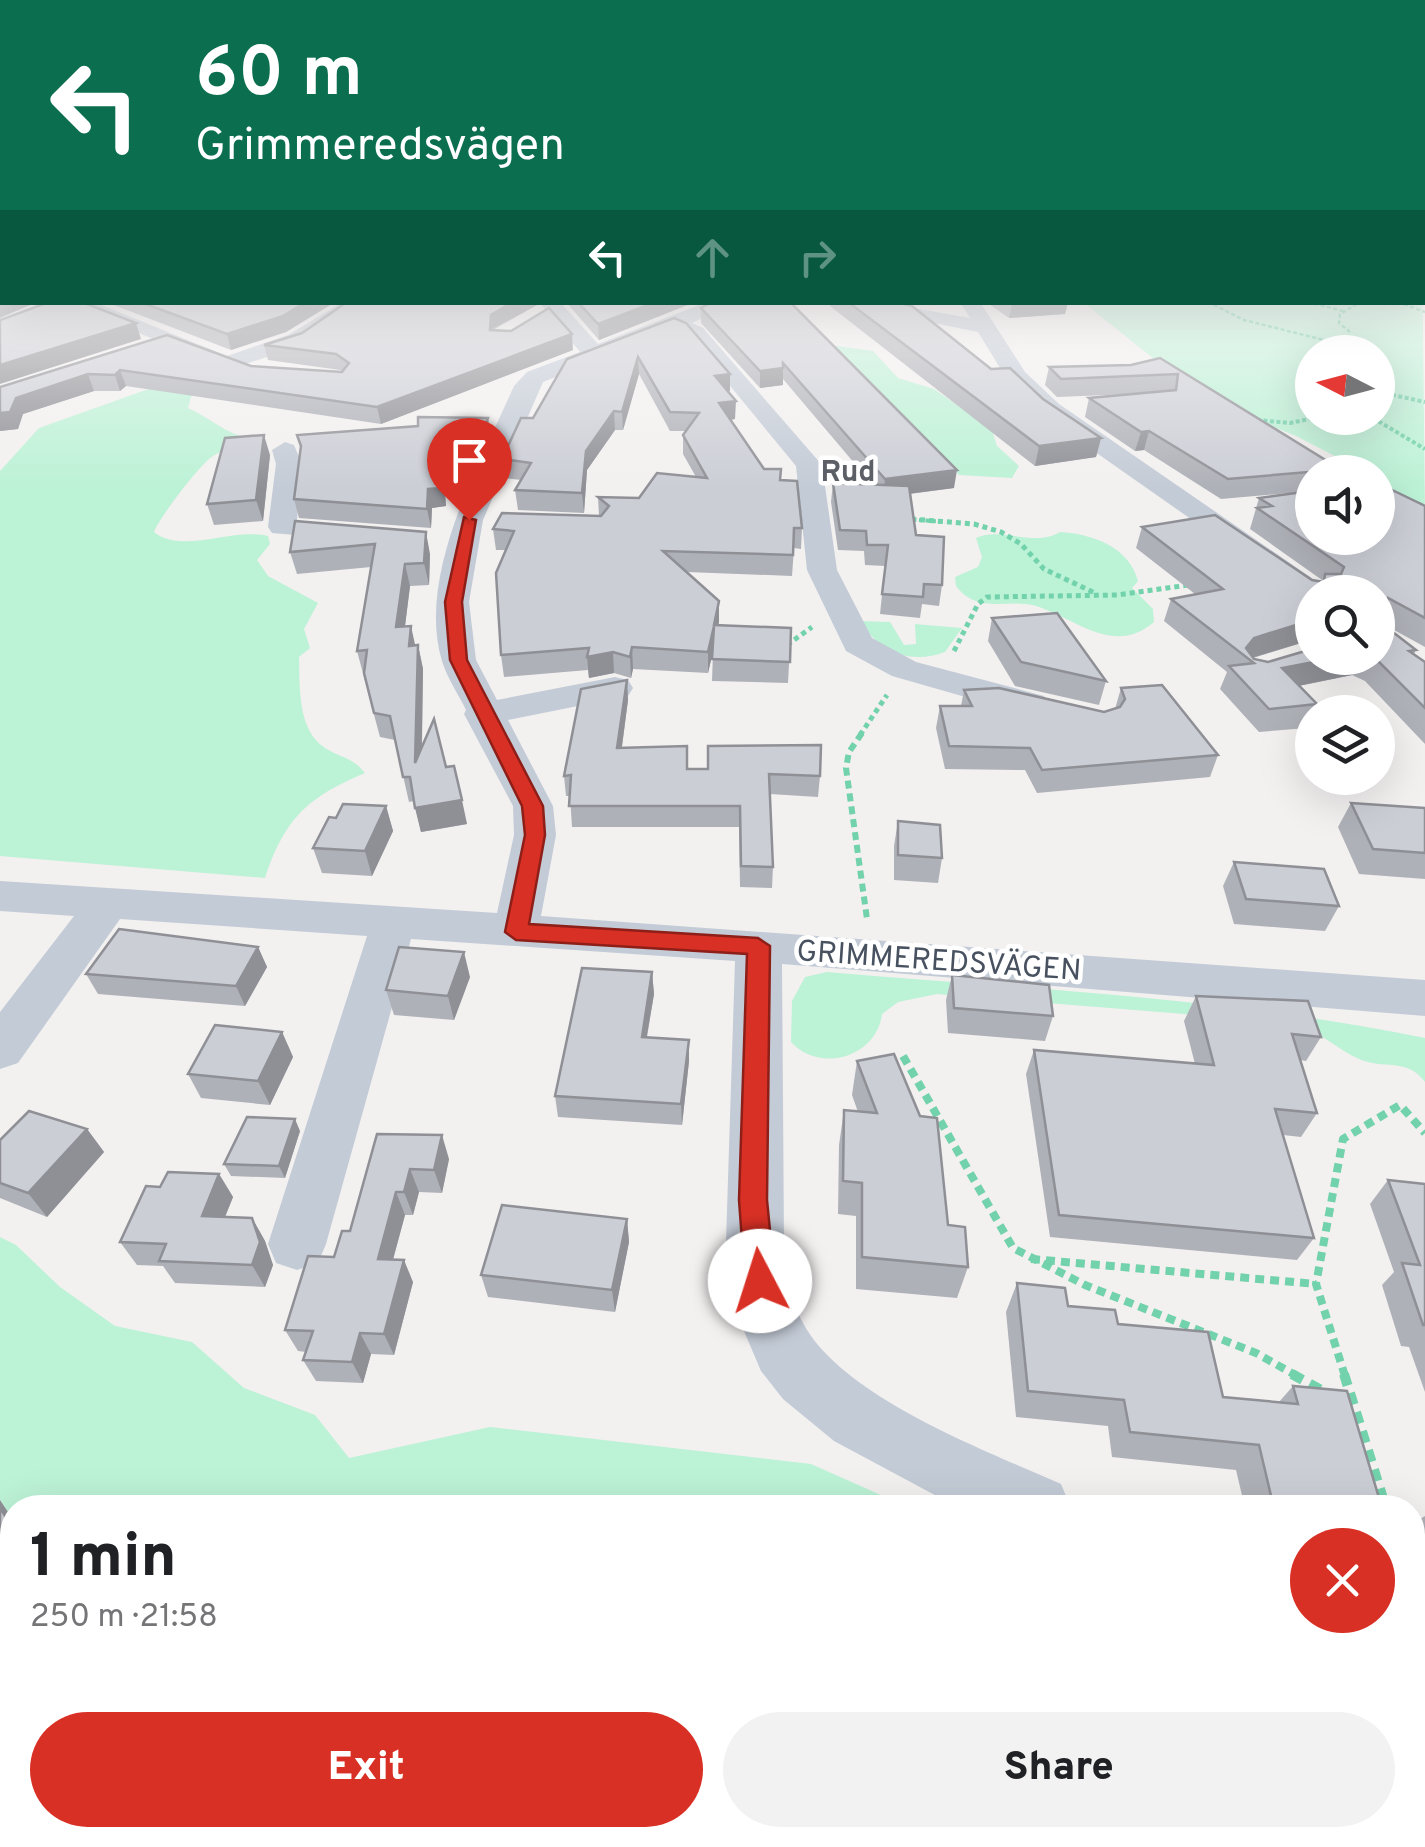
<!DOCTYPE html>
<html lang="en">
<head>
<meta charset="utf-8">
<style>
  :root { --surface:#fff; --page:#f2f2f2; --text:#202124; --muted:#757577; --accent:#d93025 }
  body { margin:0; font-family:Overpass,sans-serif; background:var(--page); color:var(--text); height:100vh; display:flex; flex-direction:column; font-size:38px; white-space:nowrap }
  * { box-sizing:border-box; margin:0 }
  p { font-size:32px; color:var(--muted) }
  .icon { flex:none; width:55px; height:55px; fill:none; stroke:currentColor; stroke-width:2; stroke-linecap:round; stroke-linejoin:round }
  .map { position:relative; flex:1; overflow:hidden }
  .panel { position:absolute; left:0px; top:1495px; width:1425px; height:352px; display:flex; flex-direction:column; background:var(--surface); border-radius:40px 40px 0 0; box-shadow:0 10px 40px #0002 }
  .panel>* { flex:none }
  .guide { position:absolute; left:0px; top:0px; width:1425px; height:305px; box-shadow:0 10px 40px #0002; background:#0b6e4f; color:#fff; overflow:hidden }
  .needle { width:65px; rotate:276deg }
  .tools { position:absolute; left:1295px; top:335px; display:grid; gap:20px }
  .tools a { display:grid; place-items:center; width:100px; height:100px; border-radius:50%; background:var(--surface); box-shadow:0 10px 40px #0002; font-size:50px }
  .pin { position:absolute; display:grid; place-items:center; width:85px; height:85px; color:#fff; margin:-102px -42px; border-radius:50% 50% 50% 0; rotate:-45deg; box-shadow:0 0 10px #0007 }
  .pin .icon { rotate:45deg }
  .me { position:absolute; width:110px; margin:-55px; rotate:355deg; stroke-linejoin:round; filter:drop-shadow(0 0 8px #0008) }
  .turn { display:flex; align-items:center; gap:35px; height:210px; padding:0 30px; font-size:45px }
  .turn .icon { width:130px; height:130px; stroke-width:2.5 }
  .turn b { display:block; font-size:70px; line-height:85px }
  .lanes { display:flex; align-items:center; height:95px; padding:0 30px; background:#0003; justify-content:center; gap:50px; direction:ltr }
  .lanes .off { opacity:.35 }
  .round { display:grid; place-items:center; flex:none; width:105px; height:105px; border-radius:52px; background:var(--page) }
  .overview { display:flex; align-items:center; justify-content:space-between; height:170px; padding:0 30px }
  h1 { font-size:60px; font-weight:800; line-height:75px }
  .primary-button { display:flex; gap:20px; margin-top:auto; padding:20px 30px }
  .primary-button a { flex:1; height:115px; border-radius:60px; background:var(--accent); color:#fff; font-size:40px; font-weight:800; line-height:115px; text-align:center }
  .primary-button a+a { background:var(--page); color:var(--text) }
  .map>svg:first-child { display:block }
</style>
</head>
<body>
<div class="map">
<svg width="1425" height="1847" viewBox="0 0 1425 1847">
  <rect width="100%" height="100%" fill="#f3f0f0"/>
  <!-- green -->
  <g fill="#bcf2d6" fill-rule="evenodd">
    <path d="M1422,231L1425,520C1401,507 1378,502 1378,472H1366L1296,436L1203,398L1084,303L1422,302ZM1312,352H1378V418H1312Z"/>
    <path d="M823,344L873,351L898,378L934,389L992,430L997,446L1019,466L1012,478L959,475L920,433L883,410V394L873,384L835,374Z"/>
    <path d="M157,386H203L191,397L188,408C210,418 225,433 249,439C237,446 224,449 213,456C201,463 159,518 154,532C182,555 232,527 268,536L270,544L257,560L268,576L318,603L304,629L310,648L299,657C300,686 297,730 325,748C341,758 352,757 365,773C308,797 285,818 265,878L0,856V471L39,428Z"/>
    <path d="M1060,532C1093,534 1129,547 1138,581L1132,588L1153,609L1154,622C1114,657 1075,618 1036,606C1006,598 978,615 956,586L955,577L978,567L982,557L976,538C1003,526 1033,548 1060,532Z"/>
    <path d="M860,621L890,622L904,645L916,644L915,624L962,628L945,652C910,665 879,652 860,621Z"/>
    <path d="M827,972C1028,989 1228,998 1425,1038V1082C1407,1057 1383,1070 1359,1059C1337,1049 1320,1032 1296,1023L937,994L898,1002L882,1014C877,1057 820,1074 791,1042L792,1001L805,977Z"/>
    <path d="M0,1237L16,1245L60,1287L115,1326L192,1342L244,1388L315,1415L349,1458L490,1427L811,1464L908,1507L12,1508V1518L0,1500Z"/>
    <path d="M12,1648V1835H1289L1296,1847H0V1659Z"/>
  </g>
  <g fill="none" stroke-linecap="round" stroke-linejoin="round">
    <!-- path-far5 -->
    <g stroke="#72d2ab" stroke-width="2.5" stroke-dasharray="4 2.5" stroke-linecap="butt">
      <path d="M1208,302L1244,320L1348,346"/>
      <path d="M1308,302L1343,311"/>
      <path d="M1398,302L1425,312"/>
      <path d="M1350,352L1349,331L1339,323L1340,314L1360,302"/>
    </g>
    <!-- path-far4 -->
    <g stroke="#72d2ab" stroke-width="4" stroke-dasharray="4 2.5" stroke-linecap="butt">
      <path d="M1378,381L1393,395L1425,402"/>
      <path d="M1373,418L1425,449"/>
      <path d="M1257,420L1290,423L1314,418"/>
      <path d="M906,519L945,522"/>
    </g>
    <!-- path-far3 -->
    <g stroke="#72d2ab" stroke-width="5" stroke-dasharray="5 4" stroke-linecap="butt">
      <path d="M911,519L974,524L1001,532L1021,544L1044,569L1097,594"/>
      <path d="M787,645L812,627"/>
      <path d="M954,651L978,604L987,597L1117,595L1189,585"/>
      <path d="M860,735L887,695"/>
    </g>
    <!-- path-far2 -->
    <path stroke="#72d2ab" stroke-width="6" stroke-dasharray="8 5" stroke-linecap="butt" d="M862,733L849,752L846,768L867,919"/>
    <!-- path-far1 -->
    <g stroke="#72d2ab" stroke-width="8" stroke-dasharray="9 6" stroke-linecap="butt">
      <path d="M903,1056L1013,1248L1085,1285L1256,1353L1297,1376"/>
      <path d="M1031,1259L1316,1284"/>
      <path d="M1345,1376L1316,1284L1343,1139L1400,1105L1425,1133"/>
    </g>
    <!-- path -->
    <g stroke="#72d2ab" stroke-width="10" stroke-dasharray="12 8" stroke-linecap="butt">
      <path d="M1292,1374L1323,1391"/>
      <path d="M1344,1374L1386,1508"/>
      <path d="M1412,1595L1425,1637"/>
    </g>
    <!-- minor -->
    <g fill="#c3cbd6" fill-rule="evenodd">
      <path d="M65,302H94L227,356L288,335L343,302H368L304,345L227,370Z"/>
      <path d="M539,302H560L598,344L707,302H736L692,323L703,328L822,465L837,570L872,638L916,662L1044,696L1049,704L1044,712H1018L892,676L846,651L807,570L796,466L689,336L674,330L543,382L483,520L469,602L476,660L497,700L615,677L628,680L633,688L628,696L508,720L553,806L556,835L541,916L1425,980V1016L782,964L784,1242C788,1269 790,1299 803,1323C842,1397 987,1451 1061,1484L1071,1508H959L834,1441L783,1399L761,1371L738,1317L726,1242L735,961L411,939L326,1244L318,1263L297,1270L276,1263L268,1244L367,936L120,919L18,1063L0,1069V1012L74,916L0,911V881L497,913L514,835L513,806L464,714L466,710C459,695 447,678 442,661C416,575 480,463 514,386L527,372L580,352Z"/>
      <path d="M830,302H879L970,318L960,302H980L1025,372L1059,404L1332,592H1312V601L1305,599L1041,414L1008,381L978,332Z"/>
      <path d="M285,442L294,445L302,464L297,520L365,529L370,535L365,541L272,533L268,527L276,464L272,450Z"/>
      <path d="M1412,1729L1425,1734V1821L1412,1816Z"/>
    </g>
  </g>
  <!-- wall -->
  <g fill="#afb1b8" fill-rule="evenodd">
    <path d="M106,302H335L286,332L231,350Z"/>
    <path d="M347,302H537V305L493,330L573,350L381,424L126,386L120,391H94L23,414L18,429L0,431V387L167,335L251,366L343,372L340,370L268,360L264,345L302,333Z"/>
    <path d="M566,302H695L599,340Z"/>
    <path d="M712,302L954,488L910,494L916,535L942,585L939,606L922,604L920,618L880,614L885,566L865,565L864,551L838,550L831,502L833,483L872,484L783,379V385L760,388L701,323V308Z"/>
    <path d="M831,302H896L991,369L1043,399L1101,438L1096,457L1035,466L830,306Z"/>
    <path d="M986,302H1068L1065,314L1009,318Z"/>
    <path d="M674,318L730,391H728L735,419L730,420L764,469L780,480L802,528L801,549L794,548L792,576L687,572L719,622L718,625L791,628L788,683L712,681L713,652L708,673L633,669L631,678L614,673L589,678L588,670L504,677L501,655L506,550H496L493,529L599,516L598,497L639,498L696,477L683,454V435L686,431H670L639,374L623,430H615L587,470L584,513L518,510L515,490L521,480L505,478L502,459L533,418Z"/>
    <path d="M1160,358L1312,472V538L1425,506V647L1385,625V626L1416,650L1414,654L1425,662V744L1365,681L1352,675L1299,686L1317,704L1307,728L1259,732L1220,689L1227,672L1164,621L1171,599L1195,594L1136,548L1142,527L1312,580L1322,582V580L1250,529L1259,498L1300,492L1221,499L1144,450L1135,451L1085,417L1089,398L1132,394L1057,397L1045,385L1049,367L1131,365ZM1312,592L1378,658H1312L1268,662L1253,658L1311,640L1312,645Z"/>
    <path d="M488,418L490,435L473,475L444,471L446,506L432,508L431,528L299,518L294,499L301,450L297,435L418,426Z"/>
    <path d="M270,455L263,521L214,525L207,504Z"/>
    <path d="M295,521L430,554L429,585L410,586L405,626L415,646L418,645L423,669L422,748L446,767L467,824L421,832L414,801L409,802L395,740L380,737L357,651L371,567L297,574L290,552Z"/>
    <path d="M992,618L1106,681L1099,705L1015,686L988,641Z"/>
    <path d="M627,680L628,700L622,747L687,769L820,776L818,797L770,794L773,867L772,888L740,887L739,827H572L570,796H566L564,776Z"/>
    <path d="M1121,688L1218,755L1210,777L1037,793L1025,770L945,769L936,728L940,706H961L964,690L1104,712L1115,709Z"/>
    <path d="M1351,803L1425,808V879L1359,874L1338,827Z"/>
    <path d="M386,806L393,831L372,876L322,873L313,848L336,818Z"/>
    <path d="M898,821L942,858L938,883L894,880V846Z"/>
    <path d="M1234,862L1339,906L1325,931L1234,924L1223,886Z"/>
    <path d="M258,947L267,967L245,1006L98,994L86,974Z"/>
    <path d="M652,972L654,994L647,1037L689,1040V1061L682,1125L558,1117L555,1096Z"/>
    <path d="M952,975L1053,1016L1045,1041L948,1033L946,1000Z"/>
    <path d="M470,977L454,1020L394,1015L386,990Z"/>
    <path d="M1196,996L1321,1037L1306,1061L1300,1060L1317,1113L1301,1137L1283,1135L1314,1238L1297,1260L1050,1237L1026,1074L1034,1050L1195,1064L1184,1021Z"/>
    <path d="M282,1032L293,1057L270,1105L201,1098L188,1074Z"/>
    <path d="M857,1061L948,1225L968,1267L957,1298L856,1289V1216L838,1214L839,1145L844,1110L858,1112L852,1095Z"/>
    <path d="M87,1129L104,1152L47,1217L0,1198V1183Z"/>
    <path d="M300,1131L285,1178L231,1176L224,1164Z"/>
    <path d="M377,1134L449,1159L442,1193L419,1192L413,1215H405L393,1260L413,1282L394,1355L371,1354L363,1383L316,1381L303,1360L306,1352L298,1351L285,1330L350,1231Z"/>
    <path d="M219,1174L233,1197L225,1217L252,1218L265,1241L273,1265L265,1287L175,1283L163,1266L137,1265L120,1242L160,1187Z"/>
    <path d="M1388,1180L1425,1184V1392L1409,1347L1401,1346L1382,1285L1394,1272L1370,1204Z"/>
    <path d="M627,1219L629,1242L615,1312L488,1297L481,1275Z"/>
    <path d="M1017,1283L1068,1306L1118,1324L1223,1397L1279,1402L1293,1386L1382,1508H1245L1236,1470L1112,1457L1108,1426L1016,1417L1006,1312Z"/>
    <path d="M1425,1516V1547L1417,1521Z"/>
  </g>
  <!-- shaded-wall -->
  <g fill="#8f9096">
    <path d="M2,299V302H37L0,318V300Z"/>
    <path d="M306,302H335L286,332L231,350L227,334Z"/>
    <path d="M513,302H537V305L490,330L491,315Z"/>
    <path d="M656,302H695L599,340L598,324Z"/>
    <path d="M1024,302H1068L1065,314L1009,318L1012,304Z"/>
    <path d="M136,323L141,339L0,384V365Z"/>
    <path d="M572,334L573,350L381,424L377,407Z"/>
    <path d="M638,357L639,374L623,430L622,412Z"/>
    <path d="M783,368V385L760,388V371Z"/>
    <path d="M120,370L126,386L120,391L115,375Z"/>
    <path d="M88,374L94,391L23,414L18,429L0,431V413L16,398Z"/>
    <path d="M730,374V391L715,393V376Z"/>
    <path d="M736,401L735,419L719,421V403Z"/>
    <path d="M614,411L615,430L587,470L584,513L582,493L586,451Z"/>
    <path d="M488,418L490,435L473,475L471,457Z"/>
    <path d="M1149,431L1144,450L1135,451L1141,432Z"/>
    <path d="M264,435L270,455L263,521L256,500Z"/>
    <path d="M1101,438L1096,457L1035,466L1039,446Z"/>
    <path d="M441,453L446,506L432,508L431,528L427,509L428,489Z"/>
    <path d="M957,470L954,488L883,497L885,479Z"/>
    <path d="M426,532L430,554L429,585L424,563Z"/>
    <path d="M405,564L410,586L402,650L396,627Z"/>
    <path d="M719,601V622L714,646V625Z"/>
    <path d="M1312,620V637L1311,640L1248,659L1246,648L1254,638Z"/>
    <path d="M411,626L416,649L409,646Z"/>
    <path d="M714,626V647L708,673V652Z"/>
    <path d="M418,645L423,669L421,788L415,763Z"/>
    <path d="M632,647L633,669L631,678L630,657Z"/>
    <path d="M613,652L614,673L589,678L587,657Z"/>
    <path d="M1335,658H1360L1352,675L1273,691L1282,668Z"/>
    <path d="M627,680L628,700L619,768L617,748Z"/>
    <path d="M462,800L467,824L421,832L415,808Z"/>
    <path d="M386,806L393,831L372,876L365,851Z"/>
    <path d="M258,947L267,967L245,1006L236,986Z"/>
    <path d="M464,952L470,977L454,1020L448,996Z"/>
    <path d="M652,972L654,994L643,1058L642,1037Z"/>
    <path d="M282,1032L293,1057L270,1105L258,1081Z"/>
    <path d="M689,1040V1061L682,1125L681,1104Z"/>
    <path d="M295,1119L300,1131L285,1178L279,1166Z"/>
    <path d="M87,1129L104,1152L47,1217L28,1193Z"/>
    <path d="M442,1135L449,1159L442,1193L434,1170Z"/>
    <path d="M410,1169L419,1192L413,1215L404,1192Z"/>
    <path d="M219,1174L233,1197L216,1239L202,1216Z"/>
    <path d="M396,1192L405,1215L387,1281L378,1259Z"/>
    <path d="M252,1218L265,1241L273,1265L265,1287L252,1265Z"/>
    <path d="M627,1219L629,1242L615,1312L612,1290Z"/>
    <path d="M404,1260L413,1282L394,1355L384,1334Z"/>
    <path d="M360,1333L371,1354L363,1383L352,1362Z"/>
    <path d="M0,1500L12,1518V1527L0,1508Z"/>
    <path d="M12,1599V1618L0,1630V1611Z"/>
  </g>
  <!-- building -->
  <g fill="#ccced6" stroke="#8f9096" stroke-width="2.5">
    <path d="M0,231H2V299L0,300Z"/>
    <path d="M49,302H82L136,323L0,365V320Z"/>
    <path d="M140,302H306L283,316L227,334Z"/>
    <path d="M347,302H513L491,315L490,330L511,331L549,308L572,334L377,407L120,370L115,375L88,374L16,398L10,412L0,413V387L167,335L251,366L342,372L349,363L336,354L264,345L302,333Z"/>
    <path d="M578,302H656L598,324Z"/>
    <path d="M712,302H790L957,470L885,479L783,363V368L760,371L701,308Z"/>
    <path d="M848,302H896L912,306L991,369L1010,368L1043,399L1101,438L1039,446Z"/>
    <path d="M674,318L686,323L730,374L715,376L736,401L719,403L764,469H781L780,480L797,481L802,528H794L793,555L663,551L719,601L714,625L791,628L790,662L712,659L714,626L708,652L632,647L630,657L613,652L587,657L589,648L501,655L496,573L514,531L493,529L502,513L601,516L609,506L598,497L639,498L657,473L707,478L683,435L699,413L670,412L638,357L622,412L614,411L586,451L582,493L515,490L531,463L502,459L521,418H533L567,359Z"/>
    <path d="M1160,358L1345,472H1312V476L1308,472L1228,479L1149,431L1141,432L1089,398L1176,390L1178,374L1061,379L1049,367L1131,365Z"/>
    <path d="M418,417L488,418L471,457L441,453L443,488L428,489L427,509L294,499L301,446L297,435L418,426Z"/>
    <path d="M264,435L256,500L207,504L225,438Z"/>
    <path d="M833,483L909,486L916,535L944,537L942,585L924,584L923,597L882,594L888,545H867L866,531L840,530Z"/>
    <path d="M1312,486V538H1378V491L1388,488L1425,506V618L1388,598L1385,626L1416,650L1409,651L1425,662V708L1375,658H1378V592H1312V620L1254,638L1246,648L1254,659L1268,662L1312,649V658H1335L1282,668L1317,704L1269,709L1229,666L1254,663L1171,599L1223,589L1142,527L1215,515L1312,580L1324,582L1325,574H1341L1344,567L1257,508L1272,506L1259,498L1310,491Z"/>
    <path d="M295,521L426,532L424,563L405,564L396,627L411,626L409,646L418,645L415,763L434,719L446,767L454,766L462,800L415,808L410,777H403L390,716L374,713L364,673L367,650L357,651L375,544L290,552Z"/>
    <path d="M1057,613L1106,681L1021,662L992,618Z"/>
    <path d="M627,680L617,748L687,746V769H708V746L821,745L820,776L769,774L773,867L741,866L740,806H569L571,775L564,776L581,689Z"/>
    <path d="M1162,685L1218,755L1042,770L1030,748L949,746L940,706H972L964,690L999,688L1104,712L1120,707L1125,699L1121,688Z"/>
    <path d="M1351,803L1425,808V853L1373,849Z"/>
    <path d="M343,804L386,806L365,851L313,848L329,817L336,818Z"/>
    <path d="M898,821L940,825L942,858L898,855Z"/>
    <path d="M1234,862L1324,869L1339,906L1246,899Z"/>
    <path d="M119,929L258,947L236,986L86,974Z"/>
    <path d="M399,947L464,952L448,996L386,990Z"/>
    <path d="M582,968L652,972L642,1037L689,1040L681,1104L555,1096Z"/>
    <path d="M952,975L1049,985L1053,1016L954,1008Z"/>
    <path d="M1196,996L1308,1001L1321,1037L1292,1034L1317,1113L1275,1109L1314,1238L1059,1215L1034,1050L1214,1065Z"/>
    <path d="M215,1025L282,1032L258,1081L188,1074Z"/>
    <path d="M894,1054L920,1116L937,1118L948,1225L965,1227L968,1267L862,1257V1183L843,1181L844,1110L877,1113L857,1061Z"/>
    <path d="M29,1111L87,1129L28,1193L0,1183V1140Z"/>
    <path d="M247,1117L295,1119L279,1166L224,1164Z"/>
    <path d="M377,1134L442,1135L434,1170L410,1169L404,1192H396L378,1259L404,1260L384,1334L360,1333L352,1362L303,1360L313,1331L285,1330L308,1256L334,1257L342,1231H350Z"/>
    <path d="M168,1172L219,1174L202,1216L252,1218L260,1242L252,1265L159,1261L166,1244L120,1242L146,1186L160,1187Z"/>
    <path d="M1388,1180L1425,1184V1325H1423L1402,1263L1420,1265Z"/>
    <path d="M502,1205L627,1219L612,1290L481,1275Z"/>
    <path d="M1017,1283L1065,1288L1068,1306L1115,1310L1118,1324L1208,1332L1223,1397L1298,1404L1293,1386L1347,1391L1382,1508H1344L1272,1500L1259,1445L1130,1432L1124,1400L1028,1391Z"/>
    <path d="M0,1508L12,1527V1599L0,1611Z"/>
  </g>
  <!-- sky -->
  <linearGradient id="sky" x2="0" y2="1"><stop stop-color="#81c0ec"/><stop offset="0.47" stop-color="#faf8f8"/><stop offset="1" stop-color="#faf8f8" stop-opacity="0"/></linearGradient>
  <rect width="1425" height="489" fill="url(#sky)"/>
  <!-- route -->
  <path fill="#d93025" stroke="#8d1f18" stroke-width="2.5" d="M464,517L476,520L462,602L467,660L543,806L545,835L529,924L758,938L770,946L767,1200L775,1281L771,1291L760,1295L749,1291L745,1281L739,1200L747,954L516,940L505,932L525,835L522,806L450,660L445,602Z"/>
  <g text-anchor="middle" stroke-width="9" stroke-linejoin="round" paint-order="stroke">
    <!-- far-quarter labels -->
    <g font-size="30" font-weight="bold" fill="#5c5f65" stroke="#fff">
      <text x="848" y="481">Rud</text>
    </g>
    <!-- street labels -->
    <g font-size="30" fill="#47515f" stroke="#fff">
      <text transform="translate(939 960) rotate(4)" y="10">GRIMMEREDSVÄGEN</text>
    </g>
  </g>
</svg>
<div class="tools">
<a><svg class="needle" viewBox="-14 -14 28 28"><path d="M0-13l5 13h-10z" fill="#e53935"/><path d="M0 13l5-13h-10z" fill="#757577"/></svg></a>
<a><svg class="icon" aria-label="sound" viewBox="0 0 24 24"><path d="M4 9h4l5-4v14l-5-4H4zM17 9q2 3 0 6"/></svg></a>
<a><svg class="icon" aria-label="search" viewBox="0 0 24 24"><circle cx="10" cy="10" r="6"/><path d="M15 15l6 6"/></svg></a>
<a><svg class="icon" aria-label="layers" viewBox="0 0 24 24"><path d="M12 4l9 5-9 5-9-5zM3 14l9 5 9-5"/></svg></a>
</div>
<div class="pin" style="left:469px;top:520px;background:#d93025"><svg class="icon" aria-label="arrive" viewBox="0 0 24 24"><path d="M6 21V4h12l-3 4 3 4H6"/></svg></div>
<svg class="me" style="left:760px;top:1281px" viewBox="-20 -20 40 40"><circle r="19" fill="#fff"/><path d="M0-13L10 11 0 6-10 11z" fill="#d93025"/></svg>
<div class="guide">
<div class="turn"><svg class="icon" aria-label="left" viewBox="0 0 24 24"><path d="M17 20v-9H6M10 6l-5 5 5 5"/></svg><div><b>60 m</b>Grimmeredsvägen</div></div>
<div class="lanes"><svg class="icon" aria-label="left" viewBox="0 0 24 24"><path d="M17 20v-9H6M10 6l-5 5 5 5"/></svg><svg class="icon off" aria-label="ahead" viewBox="0 0 24 24"><path d="M12 20V5M6 11l6-6 6 6"/></svg><svg class="icon off" aria-label="right" viewBox="0 0 24 24"><path d="M7 20v-9h11M14 6l5 5-5 5"/></svg></div>
</div>
<section class="panel">
<div class="overview"><div><h1>1 min</h1><p>250 m · 21:58</p></div><a class="round" style="background:#d93025;color:#fff"><svg class="icon" aria-label="close" viewBox="0 0 24 24"><path d="M6 6l12 12M18 6L6 18"/></svg></a></div>
<div class="primary-button"><a>Exit</a><a>Share</a></div>
</section>
</div>
</body>
</html>
